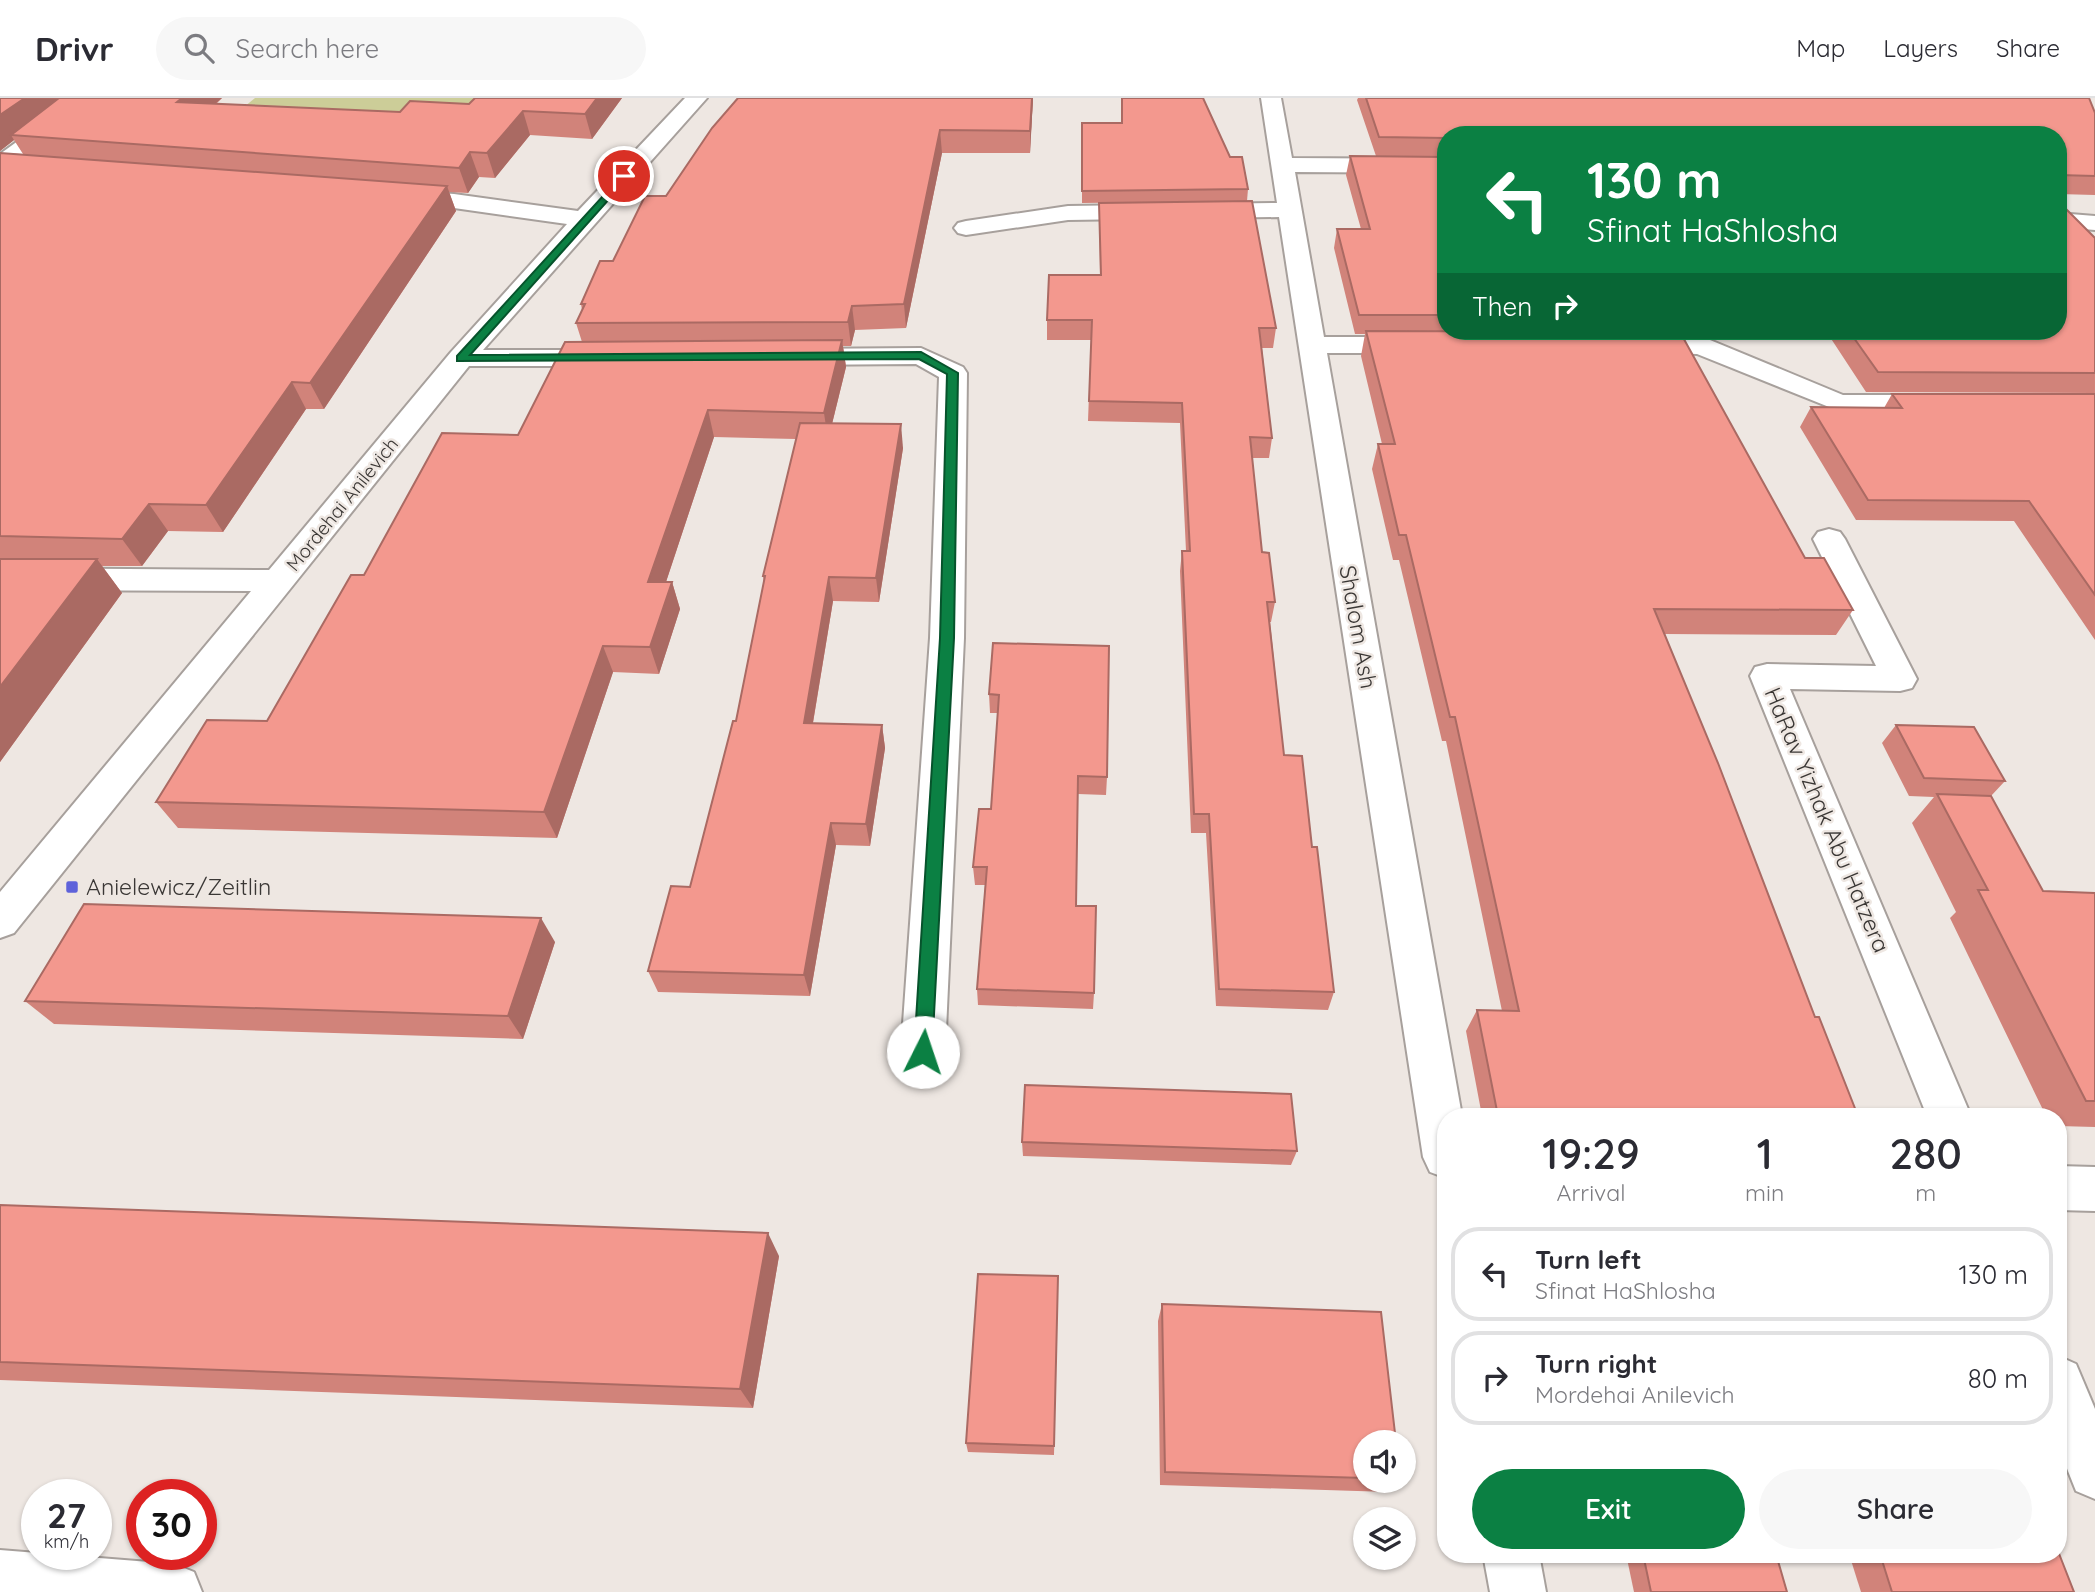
<!DOCTYPE html>
<html lang="en">
<head>
<meta charset="utf-8">
<style>
  :root { --surface:#fff; --page:#f7f7f7; --text:#2b2b33; --muted:#7c7c81; --line:#e1e1e2; --accent:#0b8043 }
  body { margin:0; font-family:Quicksand,sans-serif; background:var(--page); color:var(--text); height:100vh; display:flex; flex-direction:column; font-size:26px; white-space:nowrap }
  * { box-sizing:border-box; margin:0 }
  p { font-size:23px; color:var(--muted) }
  .icon { flex:none; width:38px; height:38px; fill:none; stroke:currentColor; stroke-width:2; stroke-linecap:round; stroke-linejoin:round }
  .map { position:relative; flex:1; overflow:hidden }
  .sheet { position:absolute; left:1437px; top:1010px; width:630px; height:455px; display:flex; flex-direction:column; background:var(--surface); border-radius:28px; box-shadow:0 2px 5px #0004 }
  .sheet>* { flex:none }
  .top-card { position:absolute; left:1437px; top:28px; width:630px; height:214px; border-radius:28px; box-shadow:0 2px 5px #0004; background:#0b8043; color:#fff; overflow:hidden }
  .tools { position:absolute; left:1353px; top:1332px; display:grid; gap:14px }
  .tools a { display:grid; place-items:center; width:63px; height:63px; border-radius:50%; background:var(--surface); box-shadow:0 2px 5px #0004; font-size:35px }
  .speed { position:absolute; left:21px; top:1381px; display:flex; gap:14px; font-size:35px; font-weight:700; text-align:center }
  .speed>* { display:grid; place-content:center; width:91px; height:91px; border-radius:50%; background:var(--surface); box-shadow:0 2px 5px #0004; line-height:1 }
  .speed small { font-size:18px; font-weight:400 }
  .speed .limit { border:10px solid #d22; background:#fff; color:#111 }
  .pin { position:absolute; display:grid; place-items:center; width:60px; height:60px; color:#fff; margin:-30px; border:4px solid #fff; border-radius:50%; box-shadow:0 2px 7px #0007 }
  .me { position:absolute; width:77px; margin:-38px; rotate:4deg; stroke-linejoin:round; filter:drop-shadow(0 0 5px #0008) }
  .turn { display:flex; align-items:center; gap:24px; height:147px; padding:0 35px; font-size:32px }
  .turn .icon { width:91px; height:91px; stroke-width:2.5 }
  .turn b { display:block; font-size:49px; line-height:60px }
  .then { display:flex; align-items:center; height:66px; padding:0 35px; background:#0003; gap:14px; font-size:26px }
  .eta { display:flex; justify-content:space-evenly; align-items:center; height:119px; text-align:center }
  .eta b { font-size:42px; font-weight:600; line-height:49px }
  .button { display:flex; gap:14px; margin-top:auto; padding:14px 35px }
  .button a { flex:1; height:80px; border-radius:42px; background:var(--accent); color:#fff; font-size:28px; font-weight:600; line-height:80px; text-align:center }
  .button a+a { background:var(--page); color:var(--text) }
  ul { padding:0; list-style:none }
  li { display:flex; align-items:center; gap:21px; height:94px; margin:0 14px 10px; padding:0 21px; border:4px solid var(--line); border-radius:28px }
  li div { flex:1 }
  li b { display:block; font-size:26px }
  li em { font-style:normal }
  header { display:flex; align-items:center; gap:42px; box-sizing:border-box; height:98px; padding:0 35px; background:var(--surface); border-bottom:2px solid var(--line) }
  header strong { font-size:33px }
  nav { display:flex; gap:38px; margin-inline-start:auto; font-size:24px }
  .search { width:490px; height:63px; background:var(--page); display:flex; align-items:center; gap:18px; box-sizing:border-box; padding:0 24px; border-radius:38px; color:var(--muted); font-size:26px }
  .map>svg:first-child { display:block }
</style>
</head>
<body>
<header>
<strong>Drivr</strong>
<div class="search"><svg class="icon" aria-label="search" viewBox="0 0 24 24"><circle cx="10" cy="10" r="6"/><path d="M15 15l6 6"/></svg>Search here</div>
<nav><a>Map</a><a>Layers</a><a>Share</a></nav>
</header>
<div class="map">
<svg width="2095" height="1494" viewBox="0 0 2095 1494">
  <rect width="100%" height="100%" fill="#eee7e2"/>
  <!-- green -->
  <path fill="#cccd98" d="M255,0H479L459,21L244,9Z"/>
  <g fill="none" stroke-linecap="round" stroke-linejoin="round">
    <defs>
      <g id="minor">
        <path d="M77,0H100L8,72L0,74V56Z"/>
        <path d="M685,0H707L483,252H610L620,254L624,260L620,266L610,268H469L14,835L0,840V794L251,493L0,492V470L269,472L451,254L567,126L454,110L400,106L392,104L388,99L392,94L400,92L454,96L578,113Z"/>
        <path d="M1261,0H1281L1292,60L1446,61V75L1295,74L1324,239H1415L1424,241L1428,247L1424,253L1415,255H1327L1462,1018H1446V1080L1430,1074L1423,1059L1279,119L1068,122L966,137L958,135L954,130L958,125L966,123L1068,108L1277,105Z"/>
        <path d="M2058,115L2095,118V132L2058,129Z"/>
        <path d="M1636,240L1710,242L1843,297H1939L1949,299L1953,305L1949,311L1939,313H1839L1697,256L1627,254L1623,248L1627,242Z"/>
        <path d="M921,250L963,269L967,275L964,540L945,954L938,968L923,973L908,968L901,954L930,540L939,279L916,266L792,267L782,265L779,259L782,253L792,251Z"/>
        <path d="M1829,431L1840,434L1845,441L1917,581L1912,590L1900,593L1790,591L1971,1018H1927L1750,578L1755,569L1767,566L1876,568L1813,441L1818,434Z"/>
        <path d="M2058,1068L2095,1069V1113L2058,1112Z"/>
        <path d="M2058,1258L2076,1266L2095,1311V1401L2076,1393L2058,1348Z"/>
        <path d="M0,1452L174,1466L194,1474L202,1494H0Z"/>
        <path d="M1483,1456H1539L1546,1494H1490Z"/>
      </g>
    </defs>
    <!-- minor casing -->
    <use href="#minor" stroke="#a7a09c" stroke-width="4"/>
    <!-- minor -->
    <use href="#minor" fill="#fff" fill-rule="evenodd"/>
  </g>
  <!-- wall -->
  <g fill="#d1837a">
    <path d="M0,0H222L216,6L400,14L469,6L475,0H622L592,41L530,37L495,80L479,79L468,95L449,94L456,113L324,311H306L223,434L168,433L142,468H102L122,495L0,664V55L23,56L14,42L0,53Z"/>
    <path d="M1033,0L1030,55H942L906,230L855,232L851,248H843L846,269L832,326L903,350L879,504L833,503L813,625L882,627L885,650L870,748L836,747L810,898L658,894L648,873L690,789L736,623L764,484L763,478L796,341L714,339L666,484H672L680,511L659,576L613,574L557,740L178,730L156,704L267,623L364,477L518,337L582,244L576,225L582,212L581,206L613,163L666,98Z"/>
    <path d="M1358,0H2089L2095,15V97L2058,96V37H1446V58H1376L1357,2Z"/>
    <path d="M1082,25H1121L1230,59L1248,91L1247,103L1082,105Z"/>
    <path d="M1350,58L1446,59V233H1661L1660,234L1805,460L1853,512L1836,537L1665,536L1815,919L1858,1018H1482L1466,933L1477,912L1502,913L1446,643H1442L1399,462H1393L1372,371L1378,346H1382L1361,258L1365,236H1355L1334,150L1337,131H1361L1346,77Z"/>
    <path d="M1099,105L1276,230L1273,250H1262L1272,340L1269,360H1252L1262,454L1275,504L1271,524H1270L1284,657L1312,749L1334,894L1328,912L1216,908L1206,735H1191L1180,473L1182,453H1186L1180,325L1088,323L1091,242H1047V222L1100,177Z"/>
    <path d="M2095,140V295L1866,294L1826,233H2058Z"/>
    <path d="M1892,296H2095V542L2014,423L1856,422L1800,329L1811,309L1884,310Z"/>
    <path d="M993,545L1107,679L1106,697L1078,696L1076,808L1094,895L1093,911L978,907L977,891L985,787H975L973,769L991,711L998,615H990L989,596Z"/>
    <path d="M1896,627L2005,683L1991,698L2043,793L2095,795V1029L2058,1028V1018H2046L1950,820L1956,814L1912,725L1934,699L1909,698L1882,645Z"/>
    <path d="M555,844L523,941L54,926L25,903Z"/>
    <path d="M1022,1044L1297,1053L1291,1067L1023,1058Z"/>
    <path d="M0,1107L779,1158L753,1310L0,1282Z"/>
    <path d="M1058,1178L1054,1357L968,1354L966,1345Z"/>
    <path d="M1162,1206L1365,1344V1382H1400L1389,1394L1160,1387L1158,1223Z"/>
    <path d="M1626,1456H1776L1787,1494H1634Z"/>
    <path d="M1849,1456H2058L2074,1494H1861Z"/>
  </g>
  <!-- shaded-wall -->
  <g fill="#aa6a63">
    <path d="M25,0H73L11,37L14,42L0,53V17Z"/>
    <path d="M182,0H222L189,28L177,4Z"/>
    <path d="M597,0H622L592,41L585,16Z"/>
    <path d="M1032,0H1033L1030,55V33Z"/>
    <path d="M523,13L530,37L495,80L487,55Z"/>
    <path d="M940,32L942,55L906,230L904,206Z"/>
    <path d="M470,54L479,79L468,95L459,70Z"/>
    <path d="M447,88L456,113L324,311L310,285Z"/>
    <path d="M852,208L855,232L851,248L848,224Z"/>
    <path d="M842,242L846,269L828,342L824,315Z"/>
    <path d="M292,284L306,311L223,434L206,407Z"/>
    <path d="M708,312L714,339L657,511L648,484Z"/>
    <path d="M901,326L903,350L879,504L876,480Z"/>
    <path d="M149,406L168,433L142,468L122,441Z"/>
    <path d="M97,461L122,495L0,664V589Z"/>
    <path d="M829,479L833,503L809,648L804,625Z"/>
    <path d="M672,484L680,511L659,576L650,549Z"/>
    <path d="M603,548L613,574L557,740L544,714Z"/>
    <path d="M882,627L885,650L870,748L866,726Z"/>
    <path d="M831,725L836,747L810,898L804,877Z"/>
    <path d="M541,820L555,844L523,941L508,918Z"/>
    <path d="M768,1135L779,1158L753,1310L740,1291Z"/>
  </g>
  <!-- building -->
  <g fill="#f3988e" stroke="#aa6a63" stroke-width="2">
    <path d="M0,0H25L0,17Z"/>
    <path d="M59,0H182L177,4L400,14L410,3L469,6L475,0H597L585,16L523,13L487,55L470,54L459,70L11,37Z"/>
    <path d="M738,0H1032L1030,33L940,32L904,206L852,208L848,224L576,225L585,206H581L600,163H613L645,98H666L712,30Z"/>
    <path d="M1122,0H1203L1230,59H1242L1248,91L1082,93V25H1122Z"/>
    <path d="M1366,0H2089L2095,15V78L2058,77V37H1446V40L1379,39Z"/>
    <path d="M0,55L447,88L310,285L292,284L206,407L149,406L122,441L0,438Z"/>
    <path d="M1350,58L1446,59V217H1359L1337,131H1370Z"/>
    <path d="M1252,103L1276,230H1259L1272,340L1250,339L1262,454L1269,455L1275,504H1267L1284,657L1302,658L1312,749H1317L1334,894L1219,891L1209,716H1194L1182,453H1190L1182,305L1089,303L1092,222H1047L1049,177H1101L1099,105Z"/>
    <path d="M2058,103L2095,140V275L1878,274L1849,233H2058Z"/>
    <path d="M1366,233L1680,234L1805,460H1824L1853,512L1654,511L1718,665L1815,919H1819L1858,1018H1498L1477,912L1519,913L1455,619H1450L1406,437H1399L1378,346H1395Z"/>
    <path d="M842,242L824,315L708,312L648,484H672L650,549L603,548L544,714L156,704L207,622L267,623L351,477H364L442,335L518,337L565,244Z"/>
    <path d="M1892,296H2095V497L2029,403L1868,402L1811,309L1902,310Z"/>
    <path d="M800,325L901,326L876,480L829,479L804,625L882,627L866,726L831,725L804,877L648,873L671,788L690,789L733,623H736L765,478H763Z"/>
    <path d="M0,461H97L0,589Z"/>
    <path d="M993,545L1109,548L1107,679L1078,678L1076,808H1096L1094,895L977,891L987,769H973L979,711H991L999,597L989,596Z"/>
    <path d="M1896,627L1974,629L2005,683L1924,680Z"/>
    <path d="M1937,696L1991,698L2043,793L2095,795V1003H2086L1978,792H1988Z"/>
    <path d="M84,806L541,820L508,918L25,903Z"/>
    <path d="M1025,987L1291,996L1297,1053L1022,1044Z"/>
    <path d="M0,1107L768,1135L740,1291L0,1264Z"/>
    <path d="M978,1176L1058,1178L1054,1348L966,1345Z"/>
    <path d="M1162,1206L1381,1214L1396,1344H1365V1380L1165,1374Z"/>
    <path d="M2058,1453L2074,1494H1892L1880,1456H2058Z"/>
    <path d="M1643,1456H1776L1787,1494H1651Z"/>
  </g>
  <!-- route -->
  <path fill="#0b8043" stroke="#07532c" stroke-width="2" d="M624,75L629,78L628,80L470,257L921,254L958,275L954,540L932,954L929,960L923,962L916,960L914,954L940,540L947,276L919,261L457,263V258Z"/>
  <!-- markers -->
  <rect fill="#5e62da" stroke="#eee7e2" stroke-width="2.5" x="65" y="782" width="14" height="14" rx="3.5"/>
  <g text-anchor="middle" stroke-width="5" stroke-linejoin="round" paint-order="stroke">
    <!-- far-street labels -->
    <g font-size="19" fill="#3a3735" stroke="#eee7e2">
      <text transform="translate(342 406) rotate(-51)" y="7">Mordehai Anilevich</text>
    </g>
    <!-- street labels -->
    <g font-size="23" fill="#3a3735" stroke="#eee7e2">
      <text transform="translate(1358 529) rotate(80)" y="8">Shalom Ash</text>
      <text transform="translate(1827 722) rotate(67)" y="8">HaRav Yizhak Abu Hatzera</text>
    </g>
    <!-- poi labels -->
    <g font-size="23" fill="#3a3735" stroke="#eee7e2" text-anchor="start">
      <text x="86" y="797">Anielewicz/Zeitlin</text>
    </g>
  </g>
</svg>
<div class="tools">
<a><svg class="icon" aria-label="sound" viewBox="0 0 24 24"><path d="M4 9h4l5-4v14l-5-4H4zM17 9q2 3 0 6"/></svg></a>
<a><svg class="icon" aria-label="layers" viewBox="0 0 24 24"><path d="M12 4l9 5-9 5-9-5zM3 14l9 5 9-5"/></svg></a>
</div>
<div class="speed"><div>27<small>km/h</small></div><div class="limit">30</div></div>
<div class="pin" style="left:624px;top:78px;background:#d93025"><svg class="icon" aria-label="arrive" viewBox="0 0 24 24"><path d="M6 21V4h12l-3 4 3 4H6"/></svg></div>
<svg class="me" style="left:923px;top:954px" viewBox="-20 -20 40 40"><circle r="19" fill="#fff"/><path d="M0-13L10 11 0 6-10 11z" fill="#0b8043"/></svg>
<div class="top-card">
<div class="turn"><svg class="icon" aria-label="left" viewBox="0 0 24 24"><path d="M17 20v-9H6M10 6l-5 5 5 5"/></svg><div><b>130 m</b>Sfinat HaShlosha</div></div>
<div class="then">Then<svg class="icon" aria-label="right" viewBox="0 0 24 24"><path d="M7 20v-9h11M14 6l5 5-5 5"/></svg></div>
</div>
<section class="sheet">
<div class="eta">
<div><b>19:29</b><p>Arrival</p></div>
<div><b>1</b><p>min</p></div>
<div><b>280</b><p>m</p></div>
</div>
<ul>
<li><svg class="icon" aria-label="left" viewBox="0 0 24 24"><path d="M17 20v-9H6M10 6l-5 5 5 5"/></svg><div><b>Turn left</b><p>Sfinat HaShlosha</p></div><em>130 m</em></li>
<li><svg class="icon" aria-label="right" viewBox="0 0 24 24"><path d="M7 20v-9h11M14 6l5 5-5 5"/></svg><div><b>Turn right</b><p>Mordehai Anilevich</p></div><em>80 m</em></li>
</ul>
<div class="button"><a>Exit</a><a>Share</a></div>
</section>
</div>
</body>
</html>
